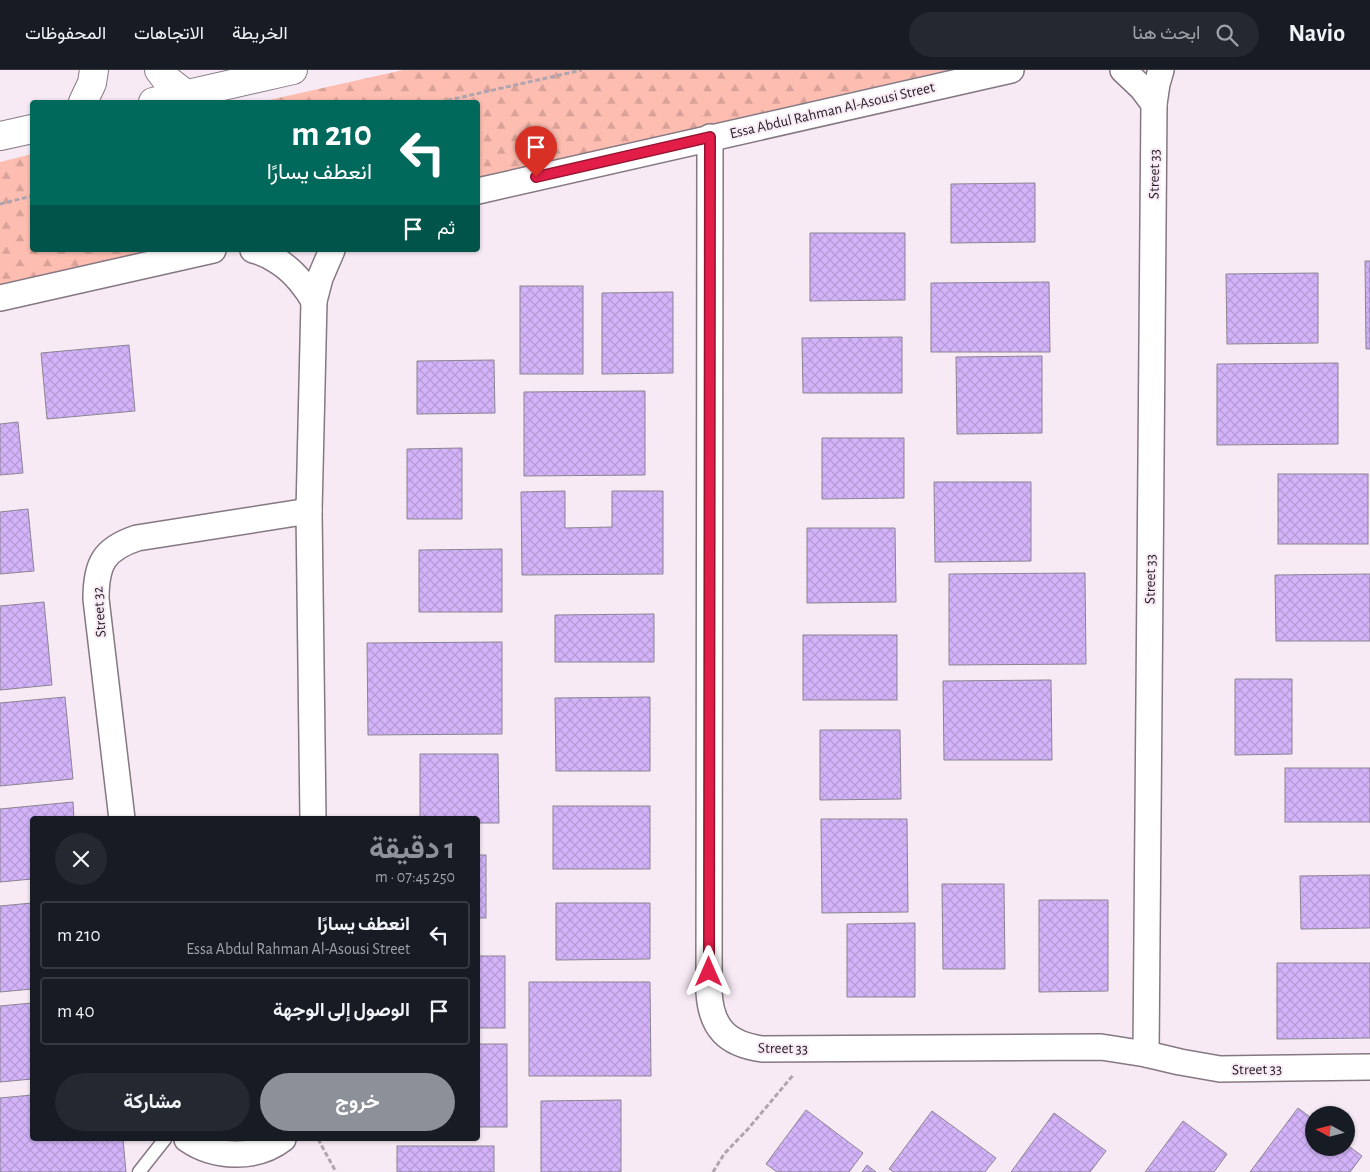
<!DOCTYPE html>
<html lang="ar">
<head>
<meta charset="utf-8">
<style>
  :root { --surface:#171b24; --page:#242831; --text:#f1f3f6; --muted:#9ea1a6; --line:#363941; --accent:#8c9099 }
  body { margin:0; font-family:"Alegreya Sans",Vazirmatn,sans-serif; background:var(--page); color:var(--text); direction:rtl; height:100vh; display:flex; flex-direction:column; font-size:19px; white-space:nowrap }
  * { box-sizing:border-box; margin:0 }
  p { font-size:16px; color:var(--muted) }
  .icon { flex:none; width:28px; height:28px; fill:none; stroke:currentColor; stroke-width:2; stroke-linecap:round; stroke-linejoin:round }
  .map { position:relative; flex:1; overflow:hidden; direction:ltr }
  .drawer { position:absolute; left:30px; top:746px; width:450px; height:325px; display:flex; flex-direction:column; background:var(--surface); border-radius:5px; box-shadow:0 1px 4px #0004; direction:rtl }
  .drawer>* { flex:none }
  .banner { position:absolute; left:30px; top:30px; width:450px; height:152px; border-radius:5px; box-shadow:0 1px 4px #0004; direction:rtl; background:#00695c; color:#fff; overflow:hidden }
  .needle { width:32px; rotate:277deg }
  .fabs { position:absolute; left:1305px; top:1036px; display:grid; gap:10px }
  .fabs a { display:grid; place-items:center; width:50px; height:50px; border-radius:50%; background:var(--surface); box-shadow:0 1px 4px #0004; font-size:25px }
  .pin { position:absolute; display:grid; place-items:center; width:42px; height:42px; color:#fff; margin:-51px -21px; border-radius:50% 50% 50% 0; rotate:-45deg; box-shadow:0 0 5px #0007 }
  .pin .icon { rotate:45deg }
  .me { position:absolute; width:55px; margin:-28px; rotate:0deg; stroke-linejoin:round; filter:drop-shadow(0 0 4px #0008) }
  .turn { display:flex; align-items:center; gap:18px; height:105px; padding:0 25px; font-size:22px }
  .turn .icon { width:65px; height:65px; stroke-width:2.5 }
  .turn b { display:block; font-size:35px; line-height:42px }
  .then { display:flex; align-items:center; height:48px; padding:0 25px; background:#0003; gap:10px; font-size:19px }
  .round { display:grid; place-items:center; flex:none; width:52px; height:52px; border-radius:26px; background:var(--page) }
  .overview { display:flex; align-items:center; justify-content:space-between; height:85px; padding:0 25px }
  h1 { font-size:30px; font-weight:700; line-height:38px; color:var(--accent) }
  .cta { display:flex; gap:10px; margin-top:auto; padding:10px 25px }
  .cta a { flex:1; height:58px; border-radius:30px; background:var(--accent); color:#fff; font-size:20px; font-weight:700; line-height:58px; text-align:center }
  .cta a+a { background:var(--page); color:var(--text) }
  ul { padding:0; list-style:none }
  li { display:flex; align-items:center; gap:15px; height:68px; margin:0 10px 8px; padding:0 15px; border:2px solid var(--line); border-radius:5px }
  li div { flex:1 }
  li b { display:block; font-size:19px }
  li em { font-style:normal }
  header { display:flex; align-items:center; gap:30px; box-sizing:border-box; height:70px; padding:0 25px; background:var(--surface); border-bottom:1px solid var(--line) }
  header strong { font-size:24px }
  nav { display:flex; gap:28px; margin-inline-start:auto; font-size:18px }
  .search { width:350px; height:45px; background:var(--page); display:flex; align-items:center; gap:12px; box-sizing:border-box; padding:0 18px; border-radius:28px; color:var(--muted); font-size:19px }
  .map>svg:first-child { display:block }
</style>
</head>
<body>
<header>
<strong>Navio</strong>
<div class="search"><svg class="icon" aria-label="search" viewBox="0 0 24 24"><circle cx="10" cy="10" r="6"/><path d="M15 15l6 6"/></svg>ابحث هنا</div>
<nav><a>الخريطة</a><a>الاتجاهات</a><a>المحفوظات</a></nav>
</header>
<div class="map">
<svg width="1370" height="1102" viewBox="0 0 1370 1102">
  <defs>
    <pattern id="forest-firs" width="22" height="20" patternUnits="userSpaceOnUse" patternTransform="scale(1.25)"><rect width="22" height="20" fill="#febdb1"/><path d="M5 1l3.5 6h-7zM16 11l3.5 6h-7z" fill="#d9a298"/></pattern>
    <pattern id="building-cross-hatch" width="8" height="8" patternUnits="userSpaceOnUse" patternTransform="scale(1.25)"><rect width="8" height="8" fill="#d3b3f9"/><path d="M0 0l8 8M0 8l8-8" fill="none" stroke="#b59ad5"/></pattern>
  </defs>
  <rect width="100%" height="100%" fill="#f8eaf5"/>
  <!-- forest -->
  <g fill="url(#forest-firs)">
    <path d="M403,0H948L478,108V32H260Z"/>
    <path d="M32,84V180H165L0,218V92Z"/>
  </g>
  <!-- building -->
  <g fill="url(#building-cross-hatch)" stroke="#8a8592">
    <path d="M1035,113V172L951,173V114Z"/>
    <path d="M810,163H905V230L810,231Z"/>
    <path d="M1365,191H1370V279H1366Z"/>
    <path d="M1318,203V273L1227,274L1226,204Z"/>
    <path d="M1049,212L1050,282H931V213Z"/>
    <rect x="520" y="216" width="63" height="88"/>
    <path d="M673,222V303L602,304V223Z"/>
    <path d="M902,267V323H803L802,268Z"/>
    <path d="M129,275L135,341L47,349L41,283Z"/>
    <path d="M1042,286V363L957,364L956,287Z"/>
    <path d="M494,290L495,343L417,344V291Z"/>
    <path d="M1338,293V374L1217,375V294Z"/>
    <path d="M645,321V405L524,406V322Z"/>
    <path d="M18,352L23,403L0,405V354Z"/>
    <path d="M822,368H904V428L822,429Z"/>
    <path d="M462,378V449H407V379Z"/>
    <rect x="1278" y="404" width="90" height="70"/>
    <path d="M934,412H1031V491L935,492Z"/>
    <path d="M565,421V458L612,457V421H663V504L522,505L521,422Z"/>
    <path d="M28,439L34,501L0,504V442Z"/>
    <path d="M807,458H895L896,532L807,533Z"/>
    <path d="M502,479V542H419V480Z"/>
    <path d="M1085,503L1086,594L949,595V504Z"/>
    <path d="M1370,504V571H1276L1275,505Z"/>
    <path d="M44,532L52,615L0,620V536Z"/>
    <path d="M654,544V592H555V545Z"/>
    <rect x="803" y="565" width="94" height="65"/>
    <path d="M502,572V664L368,665L367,573Z"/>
    <path d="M1235,609H1292V684L1235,685Z"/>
    <path d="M1051,610L1052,690H944L943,611Z"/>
    <path d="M65,627L73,709L0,716V633Z"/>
    <path d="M650,627V701H556L555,628Z"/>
    <path d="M820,660H900L901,729L820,730Z"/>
    <path d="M420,684H498L499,753H478V749H420Z"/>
    <rect x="1285" y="698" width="85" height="54"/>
    <path d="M73,732L74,749H32V809L0,812V739Z"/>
    <rect x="553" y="736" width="97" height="63"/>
    <path d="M821,749H907L908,842L822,843Z"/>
    <rect x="478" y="785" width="8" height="63"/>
    <path d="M1370,805V858L1301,859L1300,806Z"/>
    <path d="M942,814H1004L1005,899H943Z"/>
    <path d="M1039,830H1108V921L1039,922Z"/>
    <path d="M32,833V919L0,922V836Z"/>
    <path d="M556,833H650V889L556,890Z"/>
    <path d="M915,853V927H847V854Z"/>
    <rect x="478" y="886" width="27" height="72"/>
    <path d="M1277,893H1370V968L1277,969Z"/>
    <path d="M529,912H650L651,1006H529Z"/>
    <path d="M32,933V1009L0,1012V936Z"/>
    <rect x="478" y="974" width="29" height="83"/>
    <path d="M32,1025V1069H123L126,1102H0V1028Z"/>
    <path d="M621,1030V1102H541V1031Z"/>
    <path d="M1298,1038L1314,1050V1078H1346V1074L1362,1086L1350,1102H1250Z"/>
    <path d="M806,1040L863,1083L849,1102H777L766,1094Z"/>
    <path d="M932,1041L996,1088L985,1102H894L889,1099Z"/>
    <path d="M1054,1043L1106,1081L1090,1102H1011Z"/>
    <path d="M1183,1051L1227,1084L1214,1102H1145Z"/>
    <rect x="397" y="1076" width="97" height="26"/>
    <path d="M867,1095L876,1102H862Z"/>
  </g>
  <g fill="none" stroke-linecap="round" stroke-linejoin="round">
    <defs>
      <path id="service" d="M139,1102L165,1069"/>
      <g id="minor">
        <path d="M1123,0L1142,18L1154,34"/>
        <path d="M710,67L709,922C711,958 727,974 762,979L1101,977L1146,984L1180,992L1220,999L1370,997"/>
        <path d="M478,121L1011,0"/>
        <path d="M253,180C270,184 289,197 300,211C305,217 310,224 314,231"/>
        <path d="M0,228L213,180"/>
        <path d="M122,749L96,529C96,495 103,479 137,468L309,441"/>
        <path d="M313,749L309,441L314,231L320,208L332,180"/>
        <path d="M1146,984L1154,34L1157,14L1161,0"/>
        <path d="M187,1069C214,1088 256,1090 283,1069"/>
      </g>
      <g id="primary">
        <path d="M159,0L165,8L187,25"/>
        <path d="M83,32L92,13L94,0"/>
        <path d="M153,32L293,0"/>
        <path d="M0,66L32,59"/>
      </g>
    </defs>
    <!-- service casing -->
    <use href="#service" stroke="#857882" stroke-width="15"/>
    <!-- minor casing -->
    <use href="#minor" stroke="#857882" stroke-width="28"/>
    <!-- primary casing -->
    <use href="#primary" stroke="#857882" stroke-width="30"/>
    <!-- path -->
    <g stroke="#b0a5ae" stroke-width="3" stroke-dasharray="5 2.5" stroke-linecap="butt">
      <path d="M440,32L582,0"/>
      <path d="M0,134L32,126"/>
      <path d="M318,1069L336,1102"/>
      <path d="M713,1102L724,1084L748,1059L794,1004"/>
    </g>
    <!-- service -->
    <use href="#service" stroke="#fff" stroke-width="12"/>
    <!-- minor -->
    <use href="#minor" stroke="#fff" stroke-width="25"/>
    <!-- primary -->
    <use href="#primary" stroke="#fff" stroke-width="28"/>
  </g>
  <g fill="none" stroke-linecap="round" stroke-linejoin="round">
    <defs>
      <path id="route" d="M536,107L710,67L709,902"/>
    </defs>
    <!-- route casing -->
    <use href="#route" stroke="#92132f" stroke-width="12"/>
    <!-- route -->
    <use href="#route" stroke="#e11d48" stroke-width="9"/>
  </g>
  <g text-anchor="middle" stroke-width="4" stroke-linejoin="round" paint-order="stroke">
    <!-- street labels -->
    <g font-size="15" fill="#231e22" stroke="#f8eaf5">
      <text transform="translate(832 40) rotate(-13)" y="5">Essa Abdul Rahman Al-Asousi Street</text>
      <text transform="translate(1154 104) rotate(-89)" y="5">Street 33</text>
      <text transform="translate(1150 509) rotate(-89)" y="5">Street 33</text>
      <text transform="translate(99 542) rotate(-94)" y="5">Street 32</text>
      <text transform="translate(783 978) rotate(1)" y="5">Street 33</text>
      <text transform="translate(1257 999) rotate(-1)" y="5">Street 33</text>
    </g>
  </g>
</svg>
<div class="fabs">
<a><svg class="needle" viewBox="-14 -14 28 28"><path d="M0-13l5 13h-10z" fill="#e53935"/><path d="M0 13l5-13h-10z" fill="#9ea1a6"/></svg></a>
</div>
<div class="pin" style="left:536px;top:107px;background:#d93025"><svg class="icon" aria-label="arrive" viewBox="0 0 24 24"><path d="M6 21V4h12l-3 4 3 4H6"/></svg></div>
<svg class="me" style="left:709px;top:902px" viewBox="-20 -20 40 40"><path d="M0-17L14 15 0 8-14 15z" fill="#e11d48" stroke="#fff" stroke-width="4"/></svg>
<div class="banner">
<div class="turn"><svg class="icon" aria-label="left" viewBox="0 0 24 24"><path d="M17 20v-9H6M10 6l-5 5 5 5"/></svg><div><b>210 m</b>انعطف يسارًا</div></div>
<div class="then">ثم<svg class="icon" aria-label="arrive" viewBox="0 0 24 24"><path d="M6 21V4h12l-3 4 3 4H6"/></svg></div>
</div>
<section class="drawer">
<div class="overview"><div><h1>1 دقيقة</h1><p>250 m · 07:45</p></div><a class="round"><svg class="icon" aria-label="close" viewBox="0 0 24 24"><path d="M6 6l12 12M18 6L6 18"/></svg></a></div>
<ul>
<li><svg class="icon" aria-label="left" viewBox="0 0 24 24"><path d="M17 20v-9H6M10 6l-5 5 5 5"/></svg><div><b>انعطف يسارًا</b><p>Essa Abdul Rahman Al-Asousi Street</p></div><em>210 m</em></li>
<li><svg class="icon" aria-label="arrive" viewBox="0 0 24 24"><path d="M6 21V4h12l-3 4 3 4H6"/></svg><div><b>الوصول إلى الوجهة</b></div><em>40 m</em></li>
</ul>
<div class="cta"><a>خروج</a><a>مشاركة</a></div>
</section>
</div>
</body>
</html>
